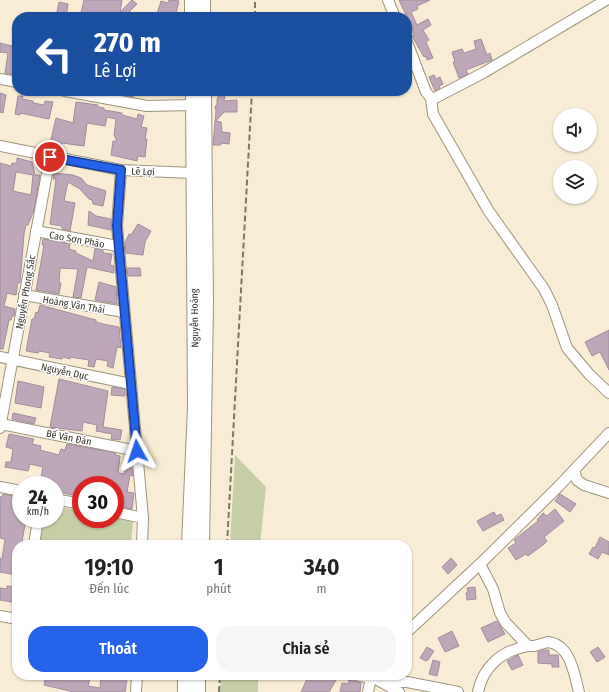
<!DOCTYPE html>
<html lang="vi">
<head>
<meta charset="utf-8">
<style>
  :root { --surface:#fff; --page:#f6f6f6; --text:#222; --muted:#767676; --accent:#2563eb }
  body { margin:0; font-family:"Fira Sans Condensed",sans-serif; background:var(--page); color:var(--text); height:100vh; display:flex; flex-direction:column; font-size:15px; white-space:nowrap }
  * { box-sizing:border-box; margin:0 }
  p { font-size:13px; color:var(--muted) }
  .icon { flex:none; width:22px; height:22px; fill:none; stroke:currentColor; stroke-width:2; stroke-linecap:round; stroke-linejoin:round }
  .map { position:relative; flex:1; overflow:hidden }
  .drawer { position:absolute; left:12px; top:540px; width:400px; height:140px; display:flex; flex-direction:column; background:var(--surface); border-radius:16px; box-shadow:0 1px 3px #0004 }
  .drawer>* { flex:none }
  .banner { position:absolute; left:12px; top:12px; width:400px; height:84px; border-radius:16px; box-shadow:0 1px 3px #0004; background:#1a4fa0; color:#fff; overflow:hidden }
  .buttons { position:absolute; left:553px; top:108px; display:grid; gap:8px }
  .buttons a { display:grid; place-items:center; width:44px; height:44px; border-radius:50%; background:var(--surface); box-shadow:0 1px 3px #0004; font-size:20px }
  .speed { position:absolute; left:12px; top:476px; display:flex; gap:8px; font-size:20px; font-weight:700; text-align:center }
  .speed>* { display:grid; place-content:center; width:52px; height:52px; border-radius:50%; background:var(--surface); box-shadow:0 1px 3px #0004; line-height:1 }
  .speed small { font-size:10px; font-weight:400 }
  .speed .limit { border:6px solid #d22; background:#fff; color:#111 }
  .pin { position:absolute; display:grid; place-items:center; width:34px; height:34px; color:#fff; margin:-17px; border:2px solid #fff; border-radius:50%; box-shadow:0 1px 4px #0007 }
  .me { position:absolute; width:44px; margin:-22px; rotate:355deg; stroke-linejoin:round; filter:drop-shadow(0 0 3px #0008) }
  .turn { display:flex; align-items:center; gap:14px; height:84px; padding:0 16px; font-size:18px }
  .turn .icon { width:52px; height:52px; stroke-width:2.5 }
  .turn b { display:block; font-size:28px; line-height:34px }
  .eta { display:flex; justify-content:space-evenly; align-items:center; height:68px; text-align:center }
  .eta b { font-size:24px; font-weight:600; line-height:28px }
  .primary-button { display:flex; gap:8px; margin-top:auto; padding:8px 16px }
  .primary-button a { flex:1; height:46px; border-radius:16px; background:var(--accent); color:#fff; font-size:16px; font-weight:600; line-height:46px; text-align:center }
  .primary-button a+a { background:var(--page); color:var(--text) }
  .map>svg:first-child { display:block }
</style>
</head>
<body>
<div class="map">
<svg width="609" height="692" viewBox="0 0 609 692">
  <rect width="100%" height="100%" fill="#f8edd4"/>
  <!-- green -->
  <g fill="#c6cea6">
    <path d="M235,455L266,487L260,545H230Z"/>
    <path d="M55,506L81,511V519H115V517L133,520L131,545H39L43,519H55Z"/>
    <path d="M221,675H258V691L257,692H220Z"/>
  </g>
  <!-- building -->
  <g fill="#bea7b8" stroke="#a28c9d" fill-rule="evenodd">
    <path d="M84,0H122L120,12L132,0L137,4L124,17H101L81,13Z"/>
    <path d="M169,0L179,1L175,17H156L161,1L168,3Z"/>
    <path d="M399,0H430L417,6L418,9L411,12L417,25L428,19L431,25L423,30L429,40L426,42L433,58L427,60L426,56L424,57L412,36L414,35L412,28Z"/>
    <path d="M59,2L68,4L66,17H56Z"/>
    <path d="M481,39L487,55L490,53L492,60L466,70L468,74L459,78L453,62H455L452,52L462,49L464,53L476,49L474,41Z"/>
    <path d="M0,43L16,47L17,75L5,73L8,53L0,52Z"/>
    <path d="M434,75L436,79L440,77L443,84L439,86L440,88L435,91L429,77Z"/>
    <path d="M102,91H134L133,97Z"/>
    <path d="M220,91H226L224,101L237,100V112H224L216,121L221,122L222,132L230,133L229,144L221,143V145H213L216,111L215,106H217V100Z"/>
    <path d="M0,93L6,95L3,113L0,112Z"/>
    <path d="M18,96H23L22,99L33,101V103L44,105L45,101L53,102L49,119L20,113V115L15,114Z"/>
    <path d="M76,102L98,105V107L104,108V110L122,113V115L137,119L138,114L144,116L141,127L147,128L145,139H147L145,157L138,156L137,161L111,155L113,141H117L114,135L116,119L107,117L105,126L87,123L84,146L62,143L61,147L50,144L56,118L73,123Z"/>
    <path d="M17,158L32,162L35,175H40L34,210L28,225H26L24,234L20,283L18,282L16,295L7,293L4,306L15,309L14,316H12L11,320H9L3,349H0V163L11,166L12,163H17ZM16,172L33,175L31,195L13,191Z"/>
    <path d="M54,173L73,175L81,178L87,185L106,191L103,206L93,204L92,200L89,199L78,187V188L68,182L64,201L75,203L70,231L62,229V226L50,224L56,179H53Z"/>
    <path d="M89,211L96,216L111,219V230L88,225Z"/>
    <path d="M138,224L151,231L145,242L143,255L126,253L125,243L129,234L131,235Z"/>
    <path d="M43,239L70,244L69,249L76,251V253L93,261L95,248L103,250V253L112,254L110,265L114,266V273L87,267L81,298L73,297L78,269L60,268L59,283H61L59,294L36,290L44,245H42Z"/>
    <path d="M127,268H140L141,276H128Z"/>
    <path d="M99,282L116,287L117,304L95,300Z"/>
    <path d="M40,305L96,320V322L103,324L119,327L121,348L117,347L113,368L107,366L108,361L96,359L94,367L88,366L89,360L70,357V359L63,357L62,359L49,357L50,353L39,351L38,353L26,351L32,319H34L36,312L38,313Z"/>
    <path d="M609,330V370L600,352L592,356L585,342Z"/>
    <path d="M59,379L108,391L103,427L122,430L120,440L111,439L112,434L96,431L97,425L83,422L82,431L50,427Z"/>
    <path d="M18,381L44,387L41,408L15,403Z"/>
    <path d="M112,387L125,389V396L111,395Z"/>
    <path d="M13,413L36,418L34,424L12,419Z"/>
    <path d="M9,434L34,439L32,444L41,446L40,450L59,455L61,449L65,450L67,444L116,453L115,455L120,456L118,473L124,474L125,467L132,468L133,476L130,475L127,492L134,493L132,509L115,506L116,488L115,485H81V497L55,491V485L40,483L43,467L30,464L28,471L5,467L6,462H11L13,449L6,447Z"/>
    <path d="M3,494L13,496L12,508L21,510V519H26L22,542L21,545H17V575L0,572V558L2,559L5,539L0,538V497H2Z"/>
    <path d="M560,494L576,504L570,512L555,501Z"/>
    <path d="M555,509L564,521L544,537L547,541L544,544L528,556L526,554L516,560L508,548L516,543L514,540L538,521L537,520L543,513L547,516Z"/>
    <path d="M494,512L496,516L501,514L504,520L483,531L477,521Z"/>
    <path d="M600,537L609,542V555L602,552L598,559L589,554L593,547L595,548Z"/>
    <path d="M451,558L457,565L448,574L442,567Z"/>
    <path d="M7,586L17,587V603L0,600V588L7,589Z"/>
    <path d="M475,587L476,599L467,600L466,593L468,592L467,588Z"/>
    <path d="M497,621L505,634L488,642L481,628Z"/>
    <path d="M452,631L459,646L445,652L438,638Z"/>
    <path d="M427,647L434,651L428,660L426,661L420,658Z"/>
    <path d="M598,647L605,657L597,662L590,652Z"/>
    <path d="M545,650H549V655H558L559,667H552V664L538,663V652Z"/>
    <path d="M518,655L523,665L512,670L507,661Z"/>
    <path d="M433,660L440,662L437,676L429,674Z"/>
    <path d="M46,675L56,677V675H91L88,686L100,688L101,675H111L127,679L125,692H74L44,685Z"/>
    <path d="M309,675L316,678L317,675L323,679L325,675H327L336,680L329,692H301Z"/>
    <path d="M349,680L361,683L360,692H340L342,683L348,684Z"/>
  </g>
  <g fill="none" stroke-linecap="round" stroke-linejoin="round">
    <defs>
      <g id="minor">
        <path d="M388,0L395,17"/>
        <path d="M407,42L426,92L431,98H435L483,73L606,0"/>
        <path d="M0,79L17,82"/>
        <path d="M65,91L147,106L193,105"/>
        <path d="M431,98L433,114L488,210L544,289L552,305L567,348L589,374L609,393"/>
        <path d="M0,146L121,170L193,173"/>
        <path d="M121,170L117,226L143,518L142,545"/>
        <path d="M36,231L118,246"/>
        <path d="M24,295L124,312"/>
        <path d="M0,357L131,384"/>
        <path d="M1,424L137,451"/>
        <path d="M0,428L50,157"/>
        <path d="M574,470L577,480L584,485L609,493"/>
        <path d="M0,487L21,491"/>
        <path d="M55,499L81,504"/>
        <path d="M115,512L143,518"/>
        <path d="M34,545L38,519"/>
        <path d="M480,564L493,589L500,613L506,623L528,646H534L548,642C571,645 574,674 579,692"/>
        <path d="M0,616L17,619"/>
        <path d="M407,632L480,564L558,487L609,433"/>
        <path d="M356,675L376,679L399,692"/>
        <path d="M381,682H407L458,692"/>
        <path d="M136,692L137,675"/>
        <path d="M368,692L371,678"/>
        <path d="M478,692C483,666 503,650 528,646"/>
      </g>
      <g id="highway">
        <path d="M192,0V17"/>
        <path d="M203,0V17"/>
        <path d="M189,545L195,407L193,91"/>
        <path d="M202,545L206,304L204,91"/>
        <path d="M185,675V692"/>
        <path d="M198,692V675"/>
      </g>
    </defs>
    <!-- minor casing -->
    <use href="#minor" stroke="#9d947c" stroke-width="12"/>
    <!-- highway casing -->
    <use href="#highway" stroke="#9d947c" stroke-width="16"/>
    <!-- minor -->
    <use href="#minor" stroke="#fff" stroke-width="10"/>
    <!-- highway -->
    <use href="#highway" stroke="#fff" stroke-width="14"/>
    <!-- rail -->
    <g stroke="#7e7768" stroke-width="2" stroke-dasharray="6 3" stroke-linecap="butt">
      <path d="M255,17V0"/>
      <path d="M227,545L252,91"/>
      <path d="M219,692L220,675"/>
    </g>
  </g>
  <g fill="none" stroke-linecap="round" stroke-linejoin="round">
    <defs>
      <path id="route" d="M50,157L121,170L117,226L137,451"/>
    </defs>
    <!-- route casing -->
    <use href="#route" stroke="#184099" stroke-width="10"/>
    <!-- route -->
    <use href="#route" stroke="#2563eb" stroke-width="7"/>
  </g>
  <g text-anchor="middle" stroke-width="3" stroke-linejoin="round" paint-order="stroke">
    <!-- street labels -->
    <g font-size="10" fill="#39352b" stroke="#fff">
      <text transform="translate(143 171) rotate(3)" y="4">Lê Lợi</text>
      <text transform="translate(77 239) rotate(10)" y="4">Cao Sơn Pháo</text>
      <text transform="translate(25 292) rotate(-80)" y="4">Nguyễn Phong Sắc</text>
      <text transform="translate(74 304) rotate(10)" y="4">Hoàng Văn Thái</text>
      <text transform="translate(194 318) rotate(-91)" y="4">Nguyễn Hoàng</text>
      <text transform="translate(65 371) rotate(12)" y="4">Nguyễn Dục</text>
      <text transform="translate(69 437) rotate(11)" y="4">Bế Văn Đàn</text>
    </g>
  </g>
</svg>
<div class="buttons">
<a><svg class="icon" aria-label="sound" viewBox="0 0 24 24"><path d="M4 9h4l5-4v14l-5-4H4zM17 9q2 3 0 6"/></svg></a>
<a><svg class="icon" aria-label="layers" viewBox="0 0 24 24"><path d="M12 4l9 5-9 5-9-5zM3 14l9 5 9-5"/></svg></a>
</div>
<div class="speed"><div>24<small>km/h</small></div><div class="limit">30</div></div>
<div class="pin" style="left:50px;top:157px;background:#d93025"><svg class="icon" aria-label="arrive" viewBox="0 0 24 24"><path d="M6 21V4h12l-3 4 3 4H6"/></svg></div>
<svg class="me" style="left:137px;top:451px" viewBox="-20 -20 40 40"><path d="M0-17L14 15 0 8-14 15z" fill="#2563eb" stroke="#fff" stroke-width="4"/></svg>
<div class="banner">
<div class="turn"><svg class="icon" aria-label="left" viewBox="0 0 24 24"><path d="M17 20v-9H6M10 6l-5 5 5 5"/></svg><div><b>270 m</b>Lê Lợi</div></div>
</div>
<section class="drawer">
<div class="eta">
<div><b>19:10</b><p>Đến lúc</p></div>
<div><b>1</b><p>phút</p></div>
<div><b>340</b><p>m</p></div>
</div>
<div class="primary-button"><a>Thoát</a><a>Chia sẻ</a></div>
</section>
</div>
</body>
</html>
